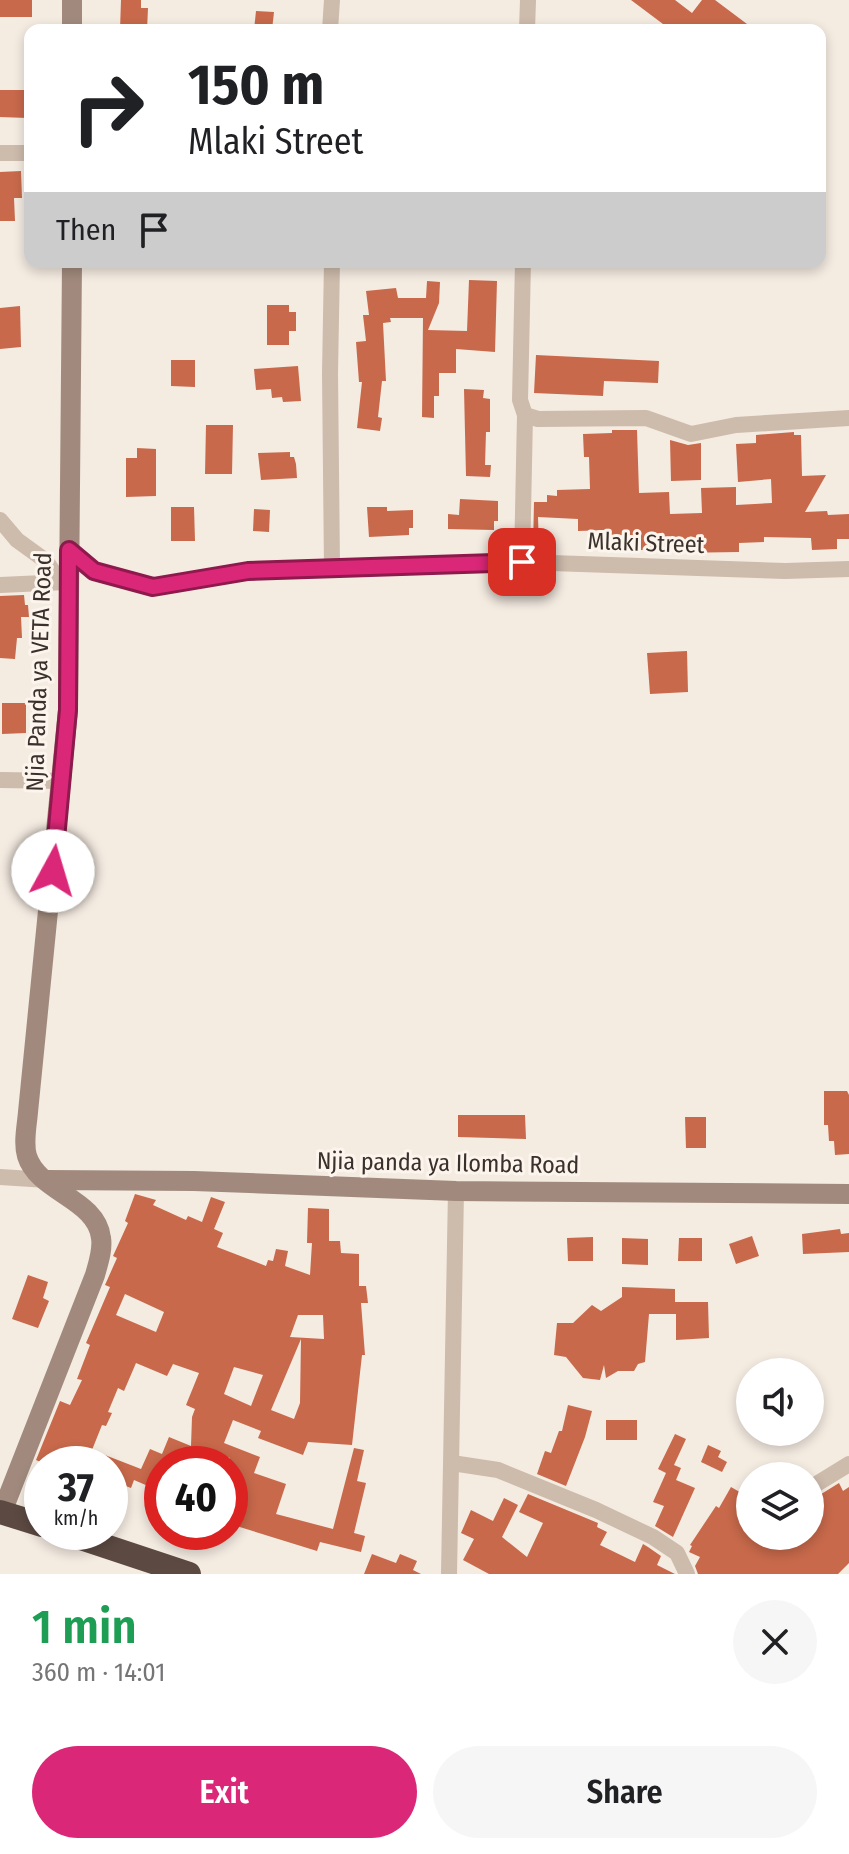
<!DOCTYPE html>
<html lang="en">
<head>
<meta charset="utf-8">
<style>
  :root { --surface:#fff; --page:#f6f6f6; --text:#202124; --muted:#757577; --accent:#db2777 }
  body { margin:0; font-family:"Fira Sans Condensed",sans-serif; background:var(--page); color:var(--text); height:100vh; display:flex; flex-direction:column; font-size:30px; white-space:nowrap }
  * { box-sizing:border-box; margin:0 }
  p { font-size:26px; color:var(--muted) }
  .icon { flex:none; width:44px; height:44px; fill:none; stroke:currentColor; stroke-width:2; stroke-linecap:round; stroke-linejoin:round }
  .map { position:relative; height:1574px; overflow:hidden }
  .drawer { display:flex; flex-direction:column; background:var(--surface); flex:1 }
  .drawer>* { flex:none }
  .hud { position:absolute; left:24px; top:24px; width:802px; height:244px; border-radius:16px; box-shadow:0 4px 12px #0003; background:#fff; color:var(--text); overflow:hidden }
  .tools { position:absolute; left:736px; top:1358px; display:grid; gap:16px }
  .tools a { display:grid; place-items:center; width:88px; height:88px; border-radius:50%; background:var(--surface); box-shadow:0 4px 12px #0003; font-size:40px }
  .speed { position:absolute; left:24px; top:1446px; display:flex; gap:16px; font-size:40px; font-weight:700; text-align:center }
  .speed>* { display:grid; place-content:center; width:104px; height:104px; border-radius:50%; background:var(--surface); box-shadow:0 4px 12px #0003; line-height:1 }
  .speed small { font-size:20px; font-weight:400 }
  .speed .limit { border:12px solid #d22; background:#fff; color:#111 }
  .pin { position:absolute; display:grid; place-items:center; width:68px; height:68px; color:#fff; margin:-34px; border-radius:16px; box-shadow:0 4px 12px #0006 }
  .me { position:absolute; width:88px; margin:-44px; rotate:6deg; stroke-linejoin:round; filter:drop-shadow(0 0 6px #0008) }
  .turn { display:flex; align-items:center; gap:28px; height:168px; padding:0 32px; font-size:36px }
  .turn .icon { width:104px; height:104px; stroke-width:2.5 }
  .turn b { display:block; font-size:56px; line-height:68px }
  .then { display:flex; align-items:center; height:76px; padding:0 32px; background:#0003; gap:16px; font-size:30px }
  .round { display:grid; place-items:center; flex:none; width:84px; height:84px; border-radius:42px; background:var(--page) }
  .overview { display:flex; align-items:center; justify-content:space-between; height:136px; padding:0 32px }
  h1 { font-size:48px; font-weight:600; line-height:60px; color:#1e9e55 }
  .button { display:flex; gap:16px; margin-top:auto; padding:16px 32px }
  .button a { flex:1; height:92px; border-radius:48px; background:var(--accent); color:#fff; font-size:32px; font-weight:600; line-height:92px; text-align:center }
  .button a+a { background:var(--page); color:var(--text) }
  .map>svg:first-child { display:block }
</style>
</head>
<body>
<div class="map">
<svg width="849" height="1574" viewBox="0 0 849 1574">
  <rect width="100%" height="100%" fill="#f4ebe1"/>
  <!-- building -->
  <g fill="#c8694b" fill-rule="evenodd">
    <rect x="0" y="0" width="32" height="17"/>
    <path d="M121,0H141V8H148L147,30H120Z"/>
    <path d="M631,0H675L692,13L702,0H715L755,30H671Z"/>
    <path d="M256,11L274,12L272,30H254Z"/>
    <path d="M0,90H28L27,118L0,117Z"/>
    <path d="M21,171L22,198H14L15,221H0V172Z"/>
    <path d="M469,280L497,281L495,352L456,349V373H439V396H434V418L422,417L423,318H390L391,322L383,323L386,381H382L378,417L382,418L380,431L357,428L362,382H359L356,342L366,341L363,315H369L366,291L396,288L398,298H426L427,281L440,282L439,303L428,330L467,331Z"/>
    <path d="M267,305H289V312H296V331H289V345H267Z"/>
    <path d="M20,306L21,347L0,349V308Z"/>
    <path d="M536,355L659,361L658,383L604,381L603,396L534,393Z"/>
    <path d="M171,360H195V387L171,386Z"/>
    <path d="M298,366L301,401L283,402L282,397L272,398L271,389L256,390L254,369Z"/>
    <path d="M464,389L484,390L483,398L490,399V432H486L485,465H491L490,477L466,476Z"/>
    <path d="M206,425H233L232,474H205Z"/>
    <path d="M612,430H637L639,493L669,492L670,514L702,513L701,488L736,487V505L772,503L771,479L738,482L736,444L756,443V435L794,432V435H801L802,476L826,475L805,512L827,511L828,515L849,514V539H837V549L812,550L811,538L764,537V542L739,543V552L674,553V549L641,550V535H608V530L578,531V519L538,517L539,548H533L534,502H547V495L557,496V490L590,489L589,457H584L583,434L612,433Z"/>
    <path d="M670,440L688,445L701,443V480L671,481Z"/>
    <path d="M137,448L156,449V496L126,497V458H137Z"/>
    <path d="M290,452V457H294L296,464L297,478L261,480L258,453Z"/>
    <path d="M460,499L498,501V521H494V530L448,529V514L459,515Z"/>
    <path d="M171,507H194L195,541H171Z"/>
    <path d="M367,507H387V511L413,510V528H409V535L369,537Z"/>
    <path d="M254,509L270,510L269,532L253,531Z"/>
    <path d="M24,595L25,605H28L29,617H21L22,638H17L15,659L0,658V596Z"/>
    <path d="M687,651L688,692L650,694L647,653Z"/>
    <path d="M2,703H26V733L2,734Z"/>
    <path d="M824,1091H847L849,1095V1154L835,1155L834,1141H829L828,1125H824Z"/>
    <path d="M458,1115H525L526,1139L458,1137Z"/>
    <path d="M685,1117H706V1148H686Z"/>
    <path d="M135,1194L156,1200L153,1205L186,1220L188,1216L202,1222L211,1197L225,1202L214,1229L223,1233L217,1247L266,1266L268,1260L273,1261L276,1249L288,1251L285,1266L310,1275L312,1243H307L308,1208L329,1209V1241H340L341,1253L359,1254V1286H366L368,1303H361L365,1355H362L352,1445L308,1442L303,1455L258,1438L261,1431L233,1420L224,1443L260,1457L254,1473L286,1484L276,1514L333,1529L354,1448L364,1450L357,1481L366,1483L354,1533L365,1536L361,1552L320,1542L317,1551L230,1524V1458L207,1449L200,1464H162V1492L134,1480L131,1488L110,1480V1464H45L36,1460L60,1401L70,1405L82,1380L77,1379L90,1345L86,1343L110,1287L105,1285L117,1258L113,1256L128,1223L125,1221ZM125,1294L164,1312L156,1332L116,1315ZM298,1315H323L324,1339L290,1337ZM301,1339L300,1403L294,1419L271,1410ZM136,1363L167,1376L173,1364L199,1373L186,1405L195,1409L192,1417L191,1446L169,1437L162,1454L150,1449L141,1469L92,1450L102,1425L106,1426L112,1413L108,1412L118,1388L124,1391ZM234,1367L263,1375L251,1406L224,1394Z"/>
    <path d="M840,1229L841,1234L849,1233V1252L803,1254L802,1234Z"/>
    <path d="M752,1236L759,1256L736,1264L729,1244Z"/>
    <path d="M593,1237V1261H568L567,1238Z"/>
    <path d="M622,1238L648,1239V1265L622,1264Z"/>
    <path d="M679,1238H702V1261H678Z"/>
    <path d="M28,1275L48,1282L43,1298L49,1301L38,1328L12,1319Z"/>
    <path d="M622,1287L675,1289V1302H708L709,1338L676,1340V1314H649L645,1362L638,1364L634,1371H618L606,1378L604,1365L600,1380L583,1378L566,1357L554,1355L557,1323H573L592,1305L601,1311L622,1297Z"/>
    <path d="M568,1405L592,1411L585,1437L566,1486L537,1474L545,1451L551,1453L559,1431H562Z"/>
    <rect x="606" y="1420" width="31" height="20"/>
    <path d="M675,1434L686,1439L674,1465L681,1468L676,1480L695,1488L673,1537L655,1526L664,1506L653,1502L666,1473L658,1469Z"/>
    <path d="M708,1445L721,1451L718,1457L727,1462L722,1472L701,1462Z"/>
    <path d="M839,1483L843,1491L849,1487V1563L838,1574H698L695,1566L700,1557L689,1552L692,1546L690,1545L716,1506L719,1508L731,1487L750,1498V1536H810V1501Z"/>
    <path d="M528,1494L598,1523L597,1527L607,1532L600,1545L635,1562L643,1544L648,1547L661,1556L657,1565L675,1574H489L463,1560L474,1539L461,1533L471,1510L493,1521L504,1498L518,1505L502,1537L527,1557L543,1523L519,1512Z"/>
    <path d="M372,1554L396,1563L400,1554L417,1561L413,1570L421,1574H364Z"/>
  </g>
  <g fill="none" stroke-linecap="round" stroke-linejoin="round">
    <!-- street -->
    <g stroke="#cdbbac" stroke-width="16">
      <path d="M330,30L332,0"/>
      <path d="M527,30L528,0"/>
      <path d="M0,153H30"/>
      <path d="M332,262L330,373L332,568"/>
      <path d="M523,262L520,400L525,415L538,419L646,418L691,434L736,425L849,418"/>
      <path d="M0,520L17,540L46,561L60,582"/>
      <path d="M69,550L86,565L103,575L153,587L248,571L522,562L785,571L849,569"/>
      <path d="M522,562L525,415"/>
      <path d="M0,585L66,582"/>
      <path d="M0,780L63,781"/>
      <path d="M0,1177L47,1180"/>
      <path d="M452,1463L498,1470L596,1510L653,1537L677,1553L687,1574"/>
      <path d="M810,1488L849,1464"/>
      <path d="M449,1574L456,1191"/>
    </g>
    <!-- secondary -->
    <g stroke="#a18a7d" stroke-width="20">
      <path d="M72,0V30"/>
      <path d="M47,1180L194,1181L456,1191L849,1194"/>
      <path d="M2,1512L95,1275C98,1264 103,1250 101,1238C97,1199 38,1192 27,1156C23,1143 27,1125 28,1112L68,710L72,262"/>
    </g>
    <!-- highway -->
    <g stroke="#5c4a42" stroke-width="24">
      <path d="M0,1512L42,1525"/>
      <path d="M63,1532L189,1574"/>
    </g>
  </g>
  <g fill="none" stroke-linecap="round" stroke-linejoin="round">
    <defs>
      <path id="route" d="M53,871L68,710L69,550L94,571L153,587L248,571L522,562"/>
    </defs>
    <!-- route casing -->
    <use href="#route" stroke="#8e194d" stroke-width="20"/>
    <!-- route -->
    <use href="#route" stroke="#db2777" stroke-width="14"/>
  </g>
  <g text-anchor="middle" stroke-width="6" stroke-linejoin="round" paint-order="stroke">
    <!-- street labels -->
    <g font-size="24" fill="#3b302b" stroke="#fbf5ee">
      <text transform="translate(646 543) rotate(2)" y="8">Mlaki Street</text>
      <text transform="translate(39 672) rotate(-88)" y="8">Njia Panda ya VETA Road</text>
      <text transform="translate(448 1163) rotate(1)" y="8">Njia panda ya Ilomba Road</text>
    </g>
  </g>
</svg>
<div class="tools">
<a><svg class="icon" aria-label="sound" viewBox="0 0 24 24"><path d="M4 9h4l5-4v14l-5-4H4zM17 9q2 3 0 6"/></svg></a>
<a><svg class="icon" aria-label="layers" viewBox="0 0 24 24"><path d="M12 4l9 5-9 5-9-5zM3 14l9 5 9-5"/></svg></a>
</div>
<div class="speed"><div>37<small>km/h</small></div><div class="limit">40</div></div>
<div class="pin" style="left:522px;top:562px;background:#d93025"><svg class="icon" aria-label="arrive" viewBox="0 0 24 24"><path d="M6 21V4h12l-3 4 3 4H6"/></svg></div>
<svg class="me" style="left:53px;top:871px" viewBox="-20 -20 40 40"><circle r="19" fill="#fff"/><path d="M0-13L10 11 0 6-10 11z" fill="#db2777"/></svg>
<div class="hud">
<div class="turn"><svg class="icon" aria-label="right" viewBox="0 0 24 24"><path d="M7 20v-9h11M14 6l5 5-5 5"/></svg><div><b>150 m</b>Mlaki Street</div></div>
<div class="then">Then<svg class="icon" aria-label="arrive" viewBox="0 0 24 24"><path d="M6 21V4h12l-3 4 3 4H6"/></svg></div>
</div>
</div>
<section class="drawer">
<div class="overview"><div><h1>1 min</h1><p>360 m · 14:01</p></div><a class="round"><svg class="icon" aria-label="close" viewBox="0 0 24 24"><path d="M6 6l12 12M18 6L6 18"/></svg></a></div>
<div class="button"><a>Exit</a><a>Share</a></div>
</section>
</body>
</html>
